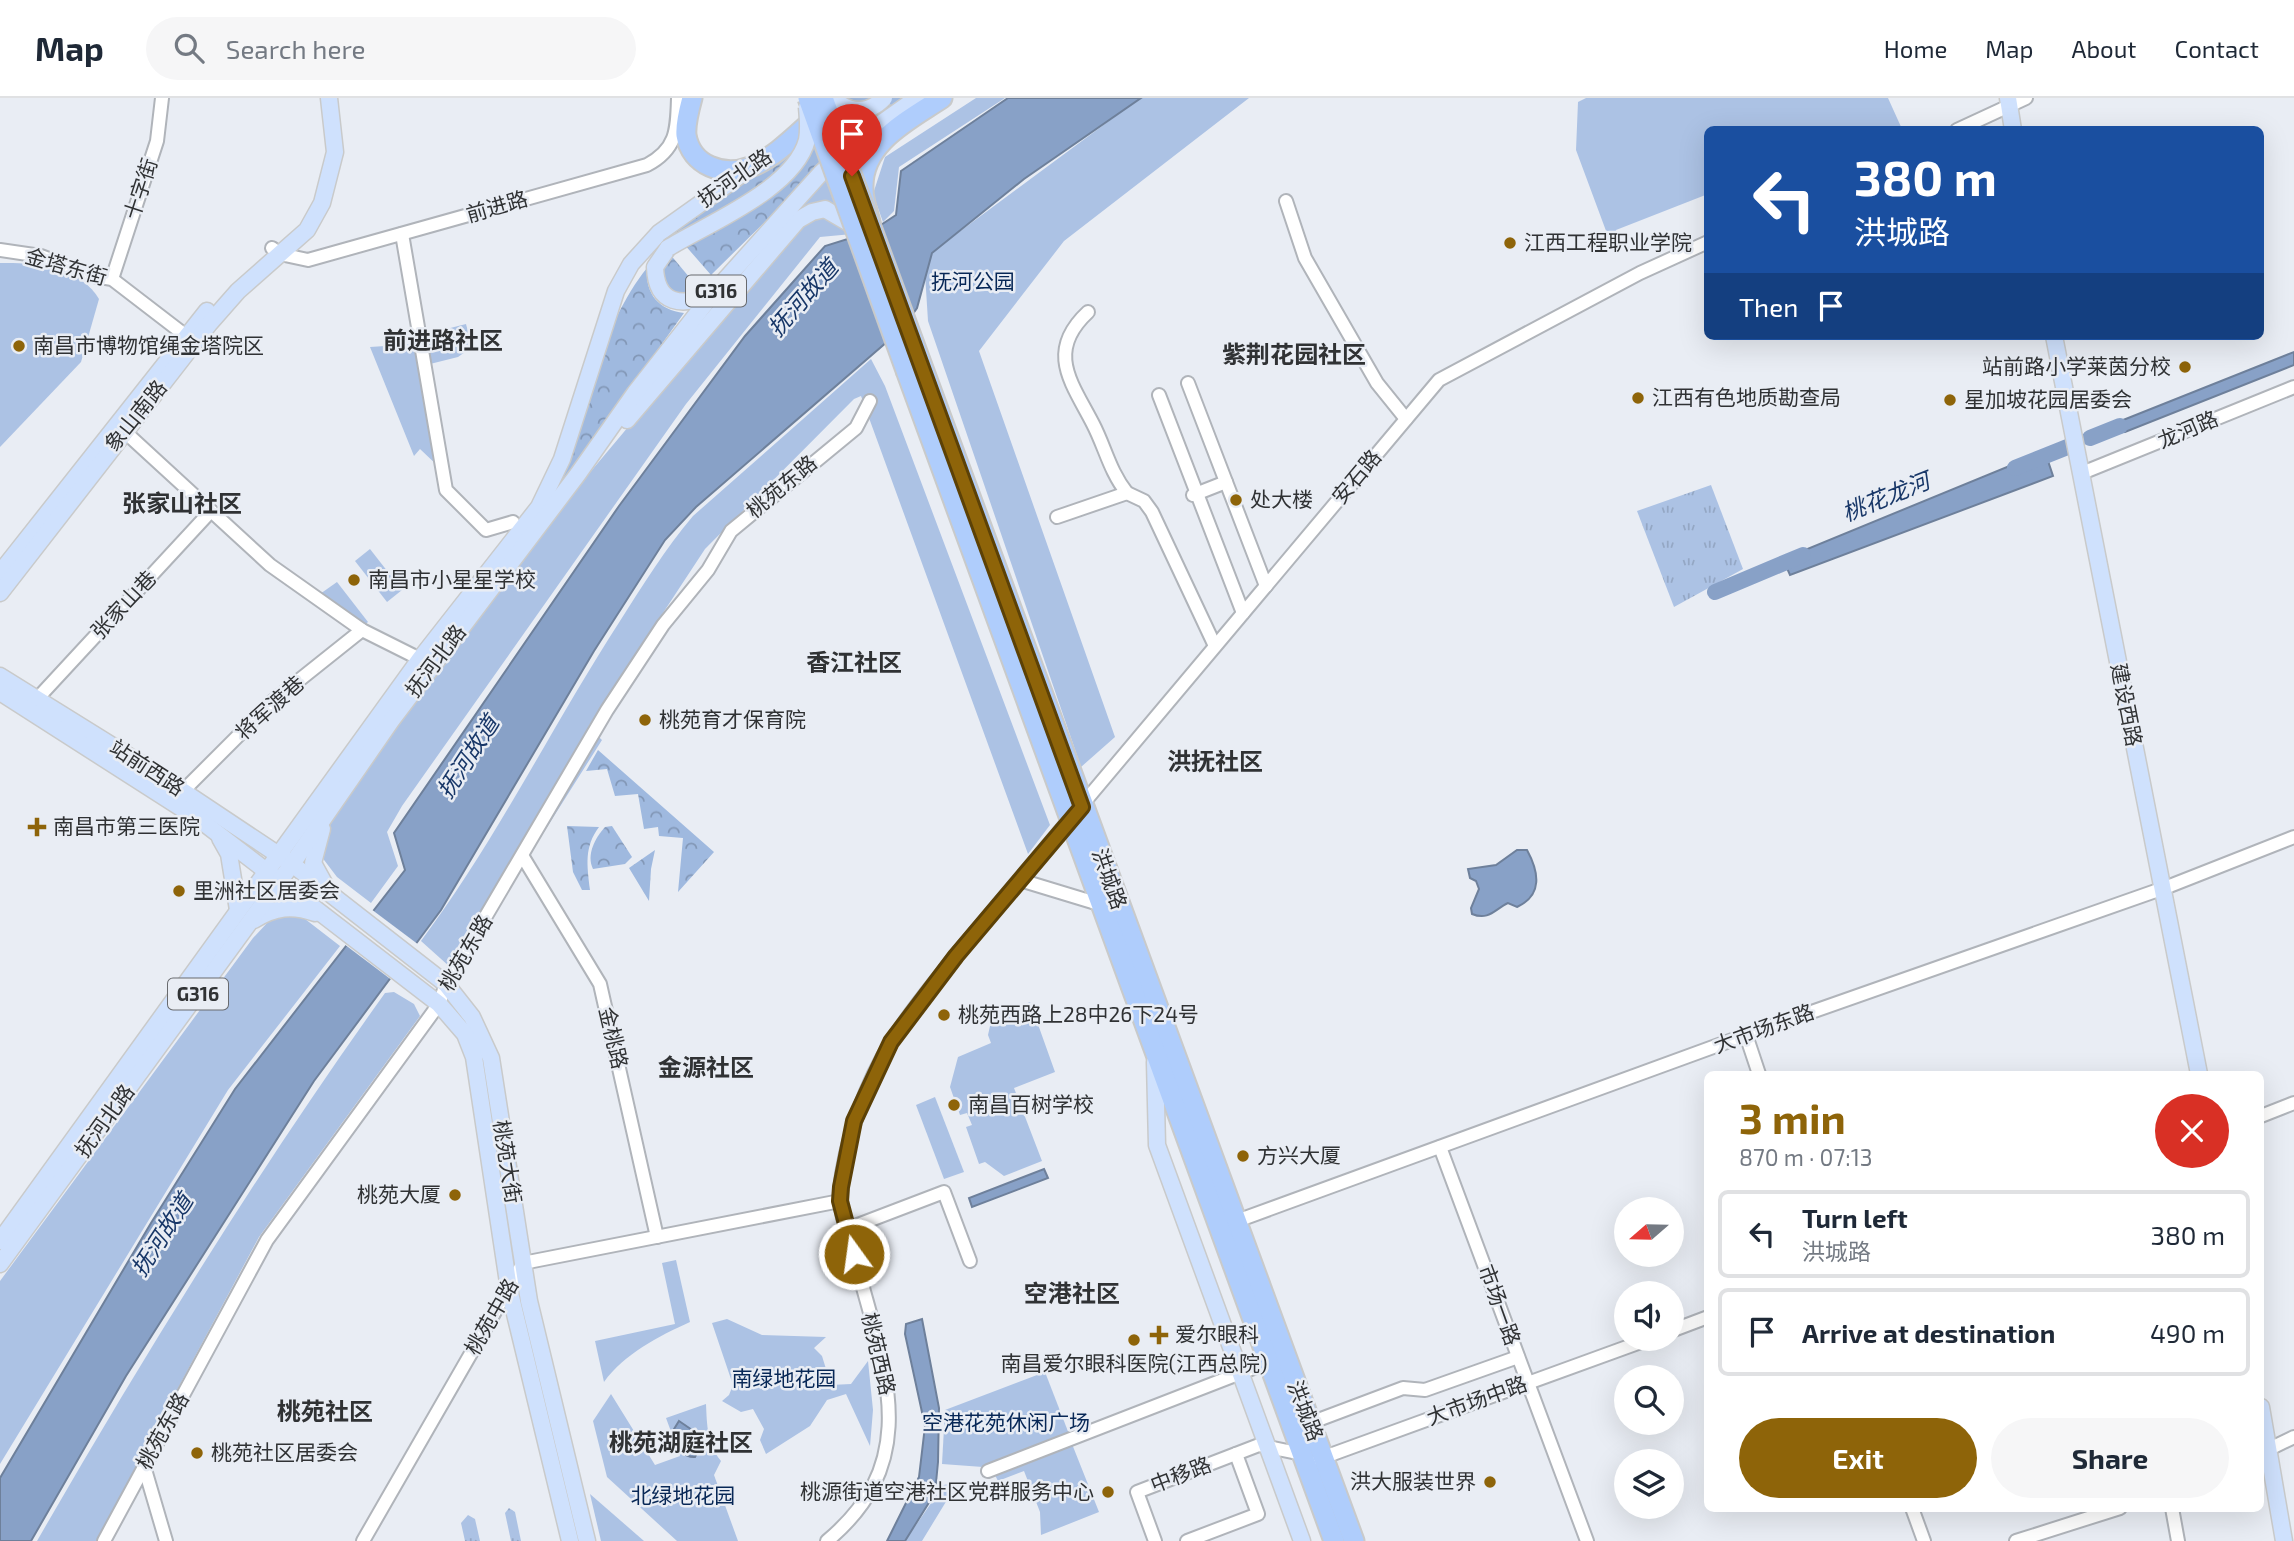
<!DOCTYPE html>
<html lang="en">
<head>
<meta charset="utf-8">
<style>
  :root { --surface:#fff; --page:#f6f6f7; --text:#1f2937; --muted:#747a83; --line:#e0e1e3; --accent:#8e6409 }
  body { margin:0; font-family:"Exo 2","Noto Sans SC",sans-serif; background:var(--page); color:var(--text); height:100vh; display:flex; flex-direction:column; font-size:26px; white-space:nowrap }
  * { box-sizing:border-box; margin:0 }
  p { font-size:23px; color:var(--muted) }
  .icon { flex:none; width:38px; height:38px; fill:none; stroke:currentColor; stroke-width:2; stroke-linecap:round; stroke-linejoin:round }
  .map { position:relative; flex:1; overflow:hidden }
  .details { position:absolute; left:1704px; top:973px; width:560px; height:441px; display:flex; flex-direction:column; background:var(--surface); border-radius:10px; box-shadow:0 7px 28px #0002 }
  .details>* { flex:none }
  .hud { position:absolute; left:1704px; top:28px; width:560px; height:214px; border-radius:10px; box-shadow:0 7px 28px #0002; background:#1a4fa0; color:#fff; overflow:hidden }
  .needle { width:46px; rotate:250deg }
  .controls { position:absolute; left:1614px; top:1099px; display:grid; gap:14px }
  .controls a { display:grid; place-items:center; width:70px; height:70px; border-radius:50%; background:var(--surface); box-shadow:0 7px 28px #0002; font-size:35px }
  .pin { position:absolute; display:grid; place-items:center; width:60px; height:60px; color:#fff; margin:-72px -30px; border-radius:50% 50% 50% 0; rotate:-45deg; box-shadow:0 0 7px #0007 }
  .pin .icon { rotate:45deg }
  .me { position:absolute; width:77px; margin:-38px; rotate:346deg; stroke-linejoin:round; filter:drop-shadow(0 0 5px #0008) }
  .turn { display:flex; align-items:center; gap:24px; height:147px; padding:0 35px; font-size:32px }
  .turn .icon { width:91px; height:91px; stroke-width:2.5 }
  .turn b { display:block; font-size:49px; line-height:60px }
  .then { display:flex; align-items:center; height:66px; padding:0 35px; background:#0003; gap:14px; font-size:26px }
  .round { display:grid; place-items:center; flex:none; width:74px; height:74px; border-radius:37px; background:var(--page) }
  .headline { display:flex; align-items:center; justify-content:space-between; height:119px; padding:0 35px }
  h1 { font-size:42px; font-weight:700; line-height:52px; color:var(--accent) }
  .cta { display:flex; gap:14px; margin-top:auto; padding:14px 35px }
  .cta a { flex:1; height:80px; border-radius:42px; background:var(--accent); color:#fff; font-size:28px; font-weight:700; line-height:80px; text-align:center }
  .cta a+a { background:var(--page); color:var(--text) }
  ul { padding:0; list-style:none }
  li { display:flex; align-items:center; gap:21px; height:88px; margin:0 14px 10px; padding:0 21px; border:4px solid var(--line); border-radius:10px }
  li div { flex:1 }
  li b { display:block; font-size:26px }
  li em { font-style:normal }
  header { display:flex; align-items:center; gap:42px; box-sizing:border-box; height:98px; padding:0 35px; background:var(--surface); border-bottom:2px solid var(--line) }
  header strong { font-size:33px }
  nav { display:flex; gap:38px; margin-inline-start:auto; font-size:24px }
  .search { width:490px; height:63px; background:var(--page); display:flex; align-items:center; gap:18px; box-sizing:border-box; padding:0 24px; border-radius:38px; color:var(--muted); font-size:26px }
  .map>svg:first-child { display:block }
</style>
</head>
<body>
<header>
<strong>Map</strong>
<div class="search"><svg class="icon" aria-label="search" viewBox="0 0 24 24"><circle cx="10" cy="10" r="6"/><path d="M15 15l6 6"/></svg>Search here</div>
<nav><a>Home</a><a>Map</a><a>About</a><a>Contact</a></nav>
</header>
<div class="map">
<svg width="2294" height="1443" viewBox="0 0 2294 1443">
  <defs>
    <pattern id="grass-tufts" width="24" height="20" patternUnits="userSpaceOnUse" patternTransform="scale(1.75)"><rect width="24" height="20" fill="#acc2e4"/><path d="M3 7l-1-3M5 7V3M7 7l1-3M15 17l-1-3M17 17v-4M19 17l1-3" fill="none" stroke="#94a7c4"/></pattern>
    <pattern id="forest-crowns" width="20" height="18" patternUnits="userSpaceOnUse" patternTransform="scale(1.75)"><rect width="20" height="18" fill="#9fb9df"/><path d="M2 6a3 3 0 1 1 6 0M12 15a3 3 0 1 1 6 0" fill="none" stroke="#8297b6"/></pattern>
  </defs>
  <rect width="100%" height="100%" fill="#e9edf4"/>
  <!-- grass -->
  <g fill="url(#grass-tufts)">
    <path d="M1711,387L1743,471L1674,509L1637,413Z"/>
    <path d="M509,1410L515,1414L521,1443H511L505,1415Z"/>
    <path d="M468,1417L475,1421L480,1443H465L461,1425Z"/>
  </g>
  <!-- forest -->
  <g fill="url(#forest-crowns)">
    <path d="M839,0H907L853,37L711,177L670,130Z"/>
    <path d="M669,155L700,192L683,201L663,189L661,164Z"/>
    <path d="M647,170C645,196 659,212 684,215L548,405C573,336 602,225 647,170Z"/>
    <path d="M598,652L714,754L678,794L683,740L659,738L658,729L644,731L638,696L615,698L607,671L586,673Z"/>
    <path d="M567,728L599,729C584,749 587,767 590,792H582L573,774Z"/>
    <path d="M612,728L632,759L625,766L593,771C586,757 595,740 605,729Z"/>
    <path d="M655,752L651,771L649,803L629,770Z"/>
  </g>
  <!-- green -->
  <g fill="#acc2e4">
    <path d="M976,0H1005L899,69L894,113L883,124L873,96L885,59Z"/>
    <path d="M1140,0H1249L1064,143L979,253L1115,639L1081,669L928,223L924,160Z"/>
    <path d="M1586,0H1888L1902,31L1708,32V96L1616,132L1612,149L1576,52L1578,4Z"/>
    <path d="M839,68L863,135L820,139L686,306L402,708L387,734L398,768L371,805L337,779L321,758L331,722L351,688L571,397L774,155L817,87Z"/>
    <path d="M0,165C32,164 82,170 99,201L81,264L0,349Z"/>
    <path d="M466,226L472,249L458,259L430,266L423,237Z"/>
    <path d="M415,246L439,369L420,351L414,358L370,249Z"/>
    <path d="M871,261L885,288L1050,727L1028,756L861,298L854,301L705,451L588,629L602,642L520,772L450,869L421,843C496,743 552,628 620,523C643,487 665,451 693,418Z"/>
    <path d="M370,451L402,492L387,504L355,463Z"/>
    <path d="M337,484L368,524L364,527L320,496Z"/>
    <path d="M296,814L340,848L228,992L0,1366V1183L253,840L269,823Z"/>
    <path d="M394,894L414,906L420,918L259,1139L96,1443H37C145,1255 259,1071 385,895Z"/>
    <path d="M1030,904L1055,974L1014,990L1042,1063L1004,1078L985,1064L979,1066L966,1029L972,1027L967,1015L960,1017L950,989L958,959L991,945L988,937L992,919Z"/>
    <path d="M935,999L964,1074L944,1081L916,1007Z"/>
    <path d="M676,1162L690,1224C659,1238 624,1256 604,1284L595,1243L675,1226L662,1165Z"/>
    <path d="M727,1221L762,1237L826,1239L814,1250L822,1258L831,1287L851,1286L868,1263L873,1312L870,1348L846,1296L827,1302L810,1328L766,1356L760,1342L764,1331L753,1311L741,1314L722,1303L729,1297L733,1287L712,1225Z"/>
    <path d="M1045,1274L1069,1336L983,1369L942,1366L945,1312Z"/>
    <path d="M611,1296L655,1367L680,1358L666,1320L706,1306C707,1327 707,1346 721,1363L714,1377L738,1443H677L607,1379L593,1323Z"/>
    <path d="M1072,1346L1099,1414L1041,1437L1040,1414L1024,1373L998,1383L995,1377Z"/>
    <path d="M958,1384L922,1443H905L936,1398L939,1388Z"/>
    <path d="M590,1396L644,1443H601Z"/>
  </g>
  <!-- water -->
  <g fill="#88a1c7" stroke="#6e809b" stroke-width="2">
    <path d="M1008,0H1141L1024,81L932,155L917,210L903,230L696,409L665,442L594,553L441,812L314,983L126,1278L31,1443H0V1380L151,1125L235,991L405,772L394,735L619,408L745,238L825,148L870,134L896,117L901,73Z"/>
    <path d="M2294,254V267L2125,334L2088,336Z"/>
    <path d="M2024,362L2048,363L2053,378L1790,477L1783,461Z"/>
    <path d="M1517,752H1527C1539,774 1543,797 1517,809L1508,805C1495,811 1489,823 1472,816L1471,810L1479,791L1476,783L1470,780L1468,771L1496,767Z"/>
    <path d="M1044,1071L1048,1080L972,1109L969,1100Z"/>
    <path d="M922,1221L939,1310L938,1364L935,1395L905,1443H887L919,1379L925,1328L905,1236L906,1226Z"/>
    <path d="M679,1323L698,1336L700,1349L695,1359C678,1360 679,1341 674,1331Z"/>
  </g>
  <!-- pier -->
  <path fill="#e9edf4" d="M371,811L419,847L393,883L344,846Z"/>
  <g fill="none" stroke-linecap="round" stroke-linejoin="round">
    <!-- river -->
    <g stroke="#88a1c7" stroke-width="16">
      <path d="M2090,340L2120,328"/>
      <path d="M2015,370L2075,346"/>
      <path d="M1715,494L1803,457"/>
    </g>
    <defs>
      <g id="minor">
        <path d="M1957,32L2026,0"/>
        <path d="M1286,103L1305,160L1377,285L1406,321"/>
        <path d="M402,136L446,392L486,432L513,424"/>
        <path d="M272,150L280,156L308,162L647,67C677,51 677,32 678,0"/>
        <path d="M0,152L41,158L94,178L112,181L194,244"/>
        <path d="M112,181L157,43L162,0"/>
        <path d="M1088,214C1045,254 1072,285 1093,326C1105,349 1110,374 1127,395"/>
        <path d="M1188,285L1266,488"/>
        <path d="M1159,297L1243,515"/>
        <path d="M124,333L270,467L362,532L420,561"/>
        <path d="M2082,375L2294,289"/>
        <path d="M1193,397L1226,384"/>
        <path d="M1057,419L1127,395L1144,403L1152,414L1215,548"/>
        <path d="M37,601L211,413"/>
        <path d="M183,693L273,603L362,532"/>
        <path d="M523,759L600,886L657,1139"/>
        <path d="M1020,782L1099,806"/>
        <path d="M1746,937L1759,976"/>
        <path d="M2261,1018L2294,1005"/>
        <path d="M1440,1049L1587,1443"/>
        <path d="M1234,1124L1746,937L2167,789L2294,739"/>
        <path d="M847,1131L944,1094L970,1163"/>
        <path d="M1671,1233L1708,1219"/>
        <path d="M1310,1325L1403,1290L1425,1292L1518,1259"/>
        <path d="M2261,1355L2294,1339"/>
        <path d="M1319,1361L1649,1241"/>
        <path d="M144,1368L166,1443"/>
        <path d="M988,1373L1269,1264"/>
        <path d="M1912,1410L1924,1443"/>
        <path d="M2172,1410L2178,1443"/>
        <path d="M104,1443L267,1142L439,906L446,886L607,612L663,527L708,472L731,433L856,330L870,303"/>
        <path d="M363,1443L523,1165L840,1103"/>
        <path d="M827,1443C927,1360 882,1266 855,1160C849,1139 839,1115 840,1093C844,1045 866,984 892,943C910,913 934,886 955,858L1439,282L1640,175L1708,144"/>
        <path d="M1155,1443L1137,1394L1259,1347L1302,1356"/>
        <path d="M1187,1443L1258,1416L1236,1356"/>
        <path d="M2016,1443L2120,1410"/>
      </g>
      <g id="major">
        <path d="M2008,0L2013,32"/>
        <path d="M668,150L655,169C656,207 683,210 712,195"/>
        <path d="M2054,238L2199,976"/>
        <path d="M627,322L798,122L812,114L825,111L854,128"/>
        <path d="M0,475L207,213"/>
        <path d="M0,495L209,226L238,193L307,132L322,105L335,54L329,0"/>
        <path d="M0,578L148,670L292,766L446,886L472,919L491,960L529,1203L587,1443"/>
        <path d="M0,594L200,722L439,906L465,936L474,959L509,1191L570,1443"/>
        <path d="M322,731L313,765L324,785"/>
        <path d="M220,740L229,756L238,812"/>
        <path d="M254,822C275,809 292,807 315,815"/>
        <path d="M1155,964L1157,1047L1302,1443"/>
        <path d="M0,1143L420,561L539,409L562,361L616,193L631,166L659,135L749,71"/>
        <path d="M0,1166L292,766L391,623L578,376L635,295L715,193L821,75L852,46L917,0"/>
        <path d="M2261,1309L2284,1443"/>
      </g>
      <g id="highway">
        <path d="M692,0C689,11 685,27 686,37C691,68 724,79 750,69C775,60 799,34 819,17"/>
        <path d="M942,0C909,22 861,45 863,91C863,104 869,117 871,129L1354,1443"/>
        <path d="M907,275L1334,1443"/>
      </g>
    </defs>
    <!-- minor casing -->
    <use href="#minor" stroke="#b0b4ba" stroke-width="16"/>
    <!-- major casing -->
    <use href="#major" stroke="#c9caca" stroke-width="19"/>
    <!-- highway casing -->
    <use href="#highway" stroke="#c9caca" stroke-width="23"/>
    <!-- minor -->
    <use href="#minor" stroke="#fff" stroke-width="12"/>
    <!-- major -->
    <use href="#major" stroke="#cfe1fd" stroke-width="16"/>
    <!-- highway -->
    <use href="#highway" stroke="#afcdfc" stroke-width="19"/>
    <defs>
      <g id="major-bridge">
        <path d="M832,0C849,15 868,17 884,0"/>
        <path d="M668,150C709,125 794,91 807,42C809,32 808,20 807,9"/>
      </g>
      <g id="highway-bridge">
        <path d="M808,0L907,275"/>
        <path d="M823,0L871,129"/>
      </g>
    </defs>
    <!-- major-bridge casing -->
    <use href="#major-bridge" stroke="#c9caca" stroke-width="19" stroke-linecap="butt"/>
    <!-- highway-bridge casing -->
    <use href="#highway-bridge" stroke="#c9caca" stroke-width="23" stroke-linecap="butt"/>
    <!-- major-bridge -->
    <use href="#major-bridge" stroke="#cfe1fd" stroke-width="16"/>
    <!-- highway-bridge -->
    <use href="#highway-bridge" stroke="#afcdfc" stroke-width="19"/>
  </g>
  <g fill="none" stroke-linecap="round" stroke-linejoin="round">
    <defs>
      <path id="route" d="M852,78L1082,709L956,858L891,944L854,1023L841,1089L840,1103L854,1156"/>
    </defs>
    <!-- route casing -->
    <use href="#route" stroke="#5c4106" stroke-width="18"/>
    <!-- route -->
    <use href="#route" stroke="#8e6409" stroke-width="12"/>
  </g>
  <!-- markers -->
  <g fill="#8e6409" stroke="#e9edf4" stroke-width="2.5">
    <circle cx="1510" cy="145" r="7"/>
    <circle cx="19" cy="248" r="7"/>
    <circle cx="2185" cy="269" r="7"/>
    <circle cx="1638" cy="300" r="7"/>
    <circle cx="1950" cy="302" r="7"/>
    <circle cx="1236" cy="402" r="7"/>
    <circle cx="354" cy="482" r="7"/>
    <circle cx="645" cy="622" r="7"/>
    <path d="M33.5 718.5h7v7h7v7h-7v7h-7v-7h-7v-7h7z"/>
    <circle cx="179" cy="793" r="7"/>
    <circle cx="944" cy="917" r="7"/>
    <circle cx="954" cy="1007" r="7"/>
    <circle cx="1243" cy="1058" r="7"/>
    <circle cx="455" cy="1097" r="7"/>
    <path d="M1155.5 1226.5h7v7h7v7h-7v7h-7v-7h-7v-7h7z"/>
    <circle cx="1134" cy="1242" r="7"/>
    <circle cx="197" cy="1355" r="7"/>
    <circle cx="1490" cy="1384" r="7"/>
    <circle cx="1108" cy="1394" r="7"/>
  </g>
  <g text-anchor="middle" stroke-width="5" stroke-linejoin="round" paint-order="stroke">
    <!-- shield labels -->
    <g fill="#e9edf4" stroke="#686a6e" stroke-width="2">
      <rect x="686" y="177.5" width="60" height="31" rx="5"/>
      <rect x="168" y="880.5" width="60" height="31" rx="5"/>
    </g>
    <g font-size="19" font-weight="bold" fill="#303234">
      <text x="716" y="200">G316</text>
      <text x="198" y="903">G316</text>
    </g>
    <!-- street labels -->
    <g font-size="21" fill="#303234" stroke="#e9edf4">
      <text transform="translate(735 80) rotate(-35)" y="7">抚河北路</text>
      <text transform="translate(141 91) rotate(-72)" y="7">十字街</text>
      <text transform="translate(497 109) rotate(-16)" y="7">前进路</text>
      <text transform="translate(66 169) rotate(16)" y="7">金塔东街</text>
      <text transform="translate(136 318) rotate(-51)" y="7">象山南路</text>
      <text transform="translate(2188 332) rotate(-23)" y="7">龙河路</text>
      <text transform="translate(1357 379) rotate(-50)" y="7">安石路</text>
      <text transform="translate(782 389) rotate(-40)" y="7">桃苑东路</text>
      <text transform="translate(124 507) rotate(-47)" y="7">张家山巷</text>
      <text transform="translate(436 563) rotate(-53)" y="7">抚河北路</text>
      <text transform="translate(2126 607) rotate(79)" y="7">建设西路</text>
      <text transform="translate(270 610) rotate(-42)" y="7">将军渡巷</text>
      <text transform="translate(147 670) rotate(33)" y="7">站前西路</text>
      <text transform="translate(1109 781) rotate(70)" y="7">洪城路</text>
      <text transform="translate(466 855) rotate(-60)" y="7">桃苑东路</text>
      <text transform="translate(1764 931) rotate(-20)" y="7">大市场东路</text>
      <text transform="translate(613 940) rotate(77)" y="7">金桃路</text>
      <text transform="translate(105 1023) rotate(-54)" y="7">抚河北路</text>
      <text transform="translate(507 1064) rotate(81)" y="7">桃苑大街</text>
      <text transform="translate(1499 1207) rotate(70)" y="7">市场一路</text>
      <text transform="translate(492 1219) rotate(-60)" y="7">桃苑中路</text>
      <text transform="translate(878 1256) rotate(77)" y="7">桃苑西路</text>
      <text transform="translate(1477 1303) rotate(-20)" y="7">大市场中路</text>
      <text transform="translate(1305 1313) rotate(69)" y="7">洪城路</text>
      <text transform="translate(163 1333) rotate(-61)" y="7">桃苑东路</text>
      <text transform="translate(1181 1377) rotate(-21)" y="7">中移路</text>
    </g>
    <!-- poi labels -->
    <g font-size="21" fill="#303234" stroke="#e9edf4" text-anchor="start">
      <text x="1524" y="152">江西工程职业学院</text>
      <text x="33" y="255">南昌市博物馆绳金塔院区</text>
      <text x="2171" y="276" text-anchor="end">站前路小学莱茵分校</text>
      <text x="1652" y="307">江西有色地质勘查局</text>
      <text x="1964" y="309">星加坡花园居委会</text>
      <text x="1250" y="409">处大楼</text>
      <text x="368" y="489">南昌市小星星学校</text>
      <text x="659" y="629">桃苑育才保育院</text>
      <text x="53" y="736">南昌市第三医院</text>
      <text x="193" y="800">里洲社区居委会</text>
      <text x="958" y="924">桃苑西路上28中26下24号</text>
      <text x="968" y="1014">南昌百树学校</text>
      <text x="1257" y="1065">方兴大厦</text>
      <text x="441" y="1104" text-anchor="end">桃苑大厦</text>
      <text x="1175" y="1244">爱尔眼科</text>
      <text x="1134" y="1273" text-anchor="middle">南昌爱尔眼科医院(江西总院)</text>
      <text x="211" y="1362">桃苑社区居委会</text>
      <text x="1476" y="1391" text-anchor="end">洪大服装世界</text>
      <text x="1094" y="1401" text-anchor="end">桃源街道空港社区党群服务中心</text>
    </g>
    <!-- park labels -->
    <g font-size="21" fill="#072756" stroke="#e9edf4">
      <text x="973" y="191">抚河公园</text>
      <text x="784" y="1288">南绿地花园</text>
      <text x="1006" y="1332">空港花苑休闲广场</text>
      <text x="683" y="1405">北绿地花园</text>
    </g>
    <!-- water labels -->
    <g font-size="23" font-style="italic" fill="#183768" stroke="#e9edf4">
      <text transform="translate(803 200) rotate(-49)" y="8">抚河故道</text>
      <text transform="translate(1886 399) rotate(-22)" y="8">桃花龙河</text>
      <text transform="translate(468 659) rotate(-57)" y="8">抚河故道</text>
      <text transform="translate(162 1137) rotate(-57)" y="8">抚河故道</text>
    </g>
    <!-- quarter labels -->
    <g font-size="24" font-weight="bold" fill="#303234" stroke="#e9edf4">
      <text x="443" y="251">前进路社区</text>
      <text x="1294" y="265">紫荆花园社区</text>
      <text x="182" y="414">张家山社区</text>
      <text x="854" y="573">香江社区</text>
      <text x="1215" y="672">洪抚社区</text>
      <text x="706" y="978">金源社区</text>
      <text x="1072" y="1204">空港社区</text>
      <text x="325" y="1322">桃苑社区</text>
      <text x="681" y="1353">桃苑湖庭社区</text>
    </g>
  </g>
</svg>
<div class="controls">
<a><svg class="needle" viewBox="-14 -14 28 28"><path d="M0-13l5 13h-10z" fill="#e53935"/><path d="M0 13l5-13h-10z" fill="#747a83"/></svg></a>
<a><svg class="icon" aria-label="sound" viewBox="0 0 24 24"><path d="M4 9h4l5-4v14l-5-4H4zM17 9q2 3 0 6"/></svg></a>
<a><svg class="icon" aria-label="search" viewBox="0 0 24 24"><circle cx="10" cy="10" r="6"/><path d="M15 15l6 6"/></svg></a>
<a><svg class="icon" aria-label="layers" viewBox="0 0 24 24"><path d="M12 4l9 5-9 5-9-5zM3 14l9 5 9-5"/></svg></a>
</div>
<div class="pin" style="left:852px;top:78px;background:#d93025"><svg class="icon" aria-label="arrive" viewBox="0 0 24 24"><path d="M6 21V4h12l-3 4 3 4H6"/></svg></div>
<svg class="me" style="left:854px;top:1156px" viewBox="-20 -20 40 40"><circle r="17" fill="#8e6409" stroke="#fff" stroke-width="3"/><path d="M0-11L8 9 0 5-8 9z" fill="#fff"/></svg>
<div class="hud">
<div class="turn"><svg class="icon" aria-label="left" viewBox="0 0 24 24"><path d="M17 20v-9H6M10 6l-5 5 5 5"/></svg><div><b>380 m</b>洪城路</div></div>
<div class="then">Then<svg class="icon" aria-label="arrive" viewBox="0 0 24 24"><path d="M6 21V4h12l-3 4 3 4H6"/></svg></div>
</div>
<section class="details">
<div class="headline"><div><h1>3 min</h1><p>870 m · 07:13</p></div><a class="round" style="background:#d93025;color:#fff"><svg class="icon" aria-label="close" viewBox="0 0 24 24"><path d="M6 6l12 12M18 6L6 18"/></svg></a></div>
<ul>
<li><svg class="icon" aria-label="left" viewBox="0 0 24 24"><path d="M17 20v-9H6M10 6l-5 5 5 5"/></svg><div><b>Turn left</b><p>洪城路</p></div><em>380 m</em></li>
<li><svg class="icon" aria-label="arrive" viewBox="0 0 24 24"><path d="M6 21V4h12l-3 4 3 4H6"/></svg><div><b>Arrive at destination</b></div><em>490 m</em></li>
</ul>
<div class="cta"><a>Exit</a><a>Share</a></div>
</section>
</div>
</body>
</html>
